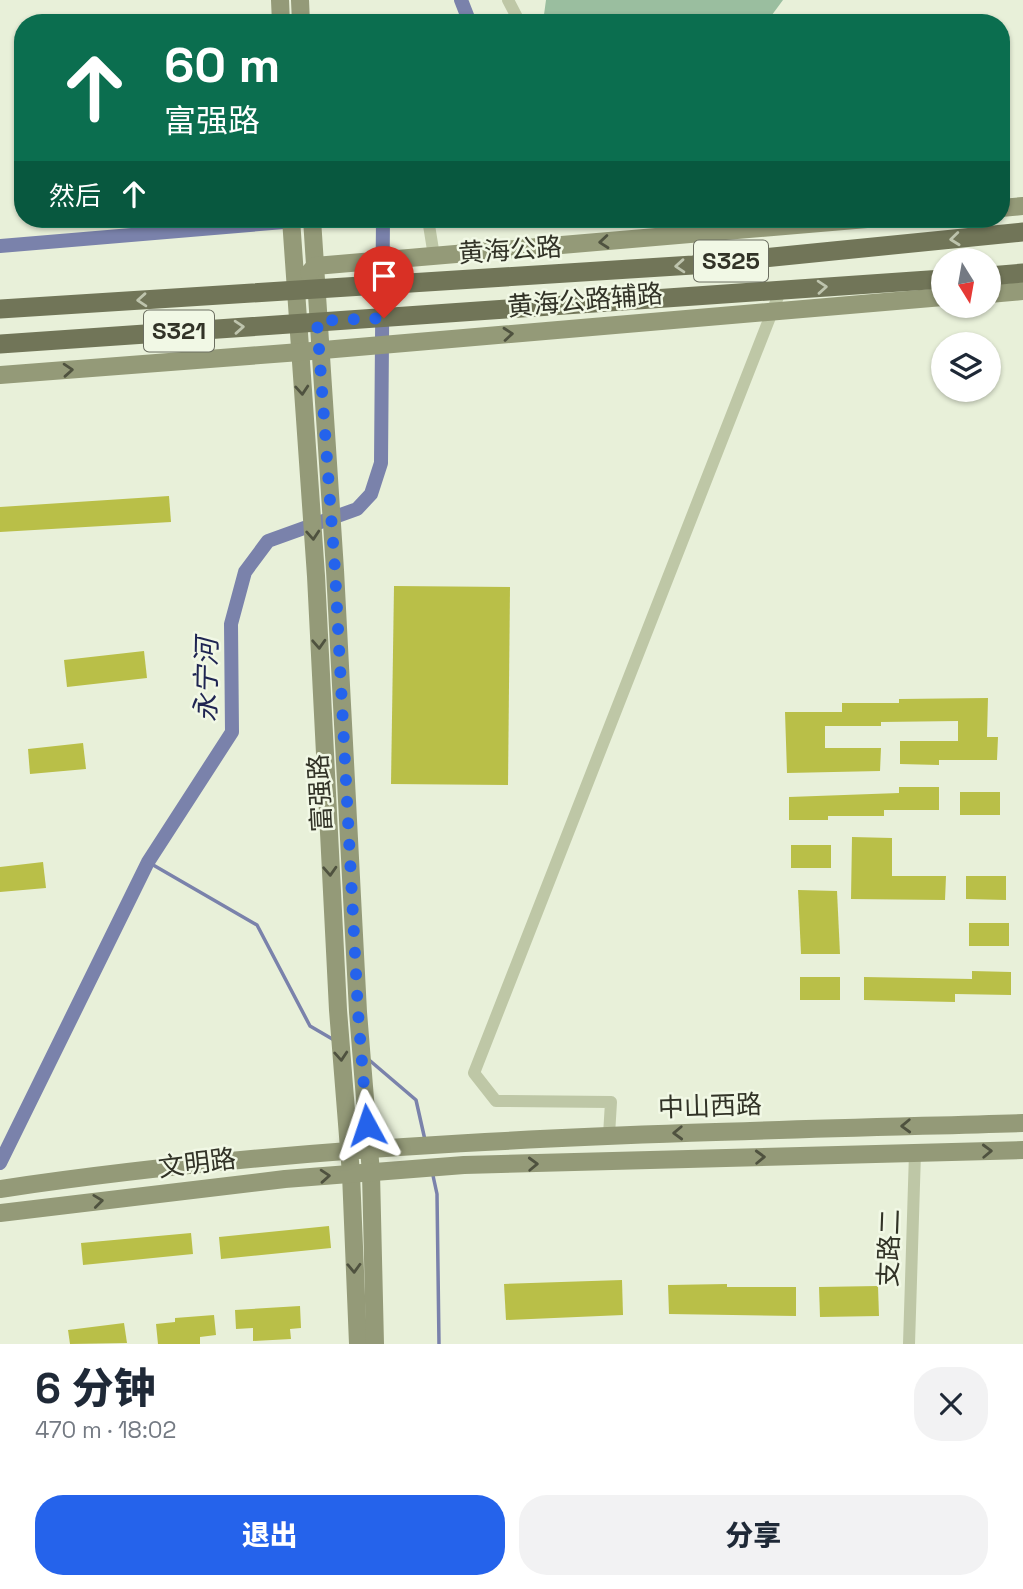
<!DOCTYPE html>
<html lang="zh">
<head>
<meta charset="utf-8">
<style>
  :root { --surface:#fff; --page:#f2f2f3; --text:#1f2937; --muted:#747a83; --accent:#2563eb }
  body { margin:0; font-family:"Space Grotesk","Noto Sans SC",sans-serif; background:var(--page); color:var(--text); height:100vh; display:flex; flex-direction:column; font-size:26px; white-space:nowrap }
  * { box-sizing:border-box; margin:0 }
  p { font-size:23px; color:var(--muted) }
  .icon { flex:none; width:38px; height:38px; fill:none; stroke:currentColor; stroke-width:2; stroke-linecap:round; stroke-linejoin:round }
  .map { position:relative; height:1344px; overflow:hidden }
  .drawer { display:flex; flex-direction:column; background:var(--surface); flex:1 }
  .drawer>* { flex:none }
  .hud { position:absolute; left:14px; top:14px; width:996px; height:214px; border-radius:28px; box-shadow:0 2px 5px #0004; background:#0b6e4f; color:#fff; overflow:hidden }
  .needle { width:46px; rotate:169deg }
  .tools { position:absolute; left:931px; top:248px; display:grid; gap:14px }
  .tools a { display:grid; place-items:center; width:70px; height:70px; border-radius:50%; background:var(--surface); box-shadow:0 2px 5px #0004; font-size:35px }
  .pin { position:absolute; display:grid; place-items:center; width:60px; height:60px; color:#fff; margin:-72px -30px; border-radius:50% 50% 50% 0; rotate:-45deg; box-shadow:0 0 7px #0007 }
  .pin .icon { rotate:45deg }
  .me { position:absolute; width:77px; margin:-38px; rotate:355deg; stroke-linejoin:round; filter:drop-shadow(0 0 5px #0008) }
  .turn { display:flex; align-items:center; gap:24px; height:147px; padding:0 35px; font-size:32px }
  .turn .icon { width:91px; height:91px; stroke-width:2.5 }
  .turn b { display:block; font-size:49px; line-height:60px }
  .then { display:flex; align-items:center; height:66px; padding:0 35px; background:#0003; gap:14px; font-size:26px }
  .round { display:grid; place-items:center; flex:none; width:74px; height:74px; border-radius:28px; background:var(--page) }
  .summary { display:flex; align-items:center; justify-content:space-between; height:119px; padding:0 35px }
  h1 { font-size:42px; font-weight:800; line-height:52px }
  .action { display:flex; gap:14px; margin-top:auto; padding:14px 35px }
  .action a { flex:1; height:80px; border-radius:28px; background:var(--accent); color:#fff; font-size:28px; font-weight:800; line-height:80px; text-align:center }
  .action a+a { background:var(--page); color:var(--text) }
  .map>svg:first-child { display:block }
</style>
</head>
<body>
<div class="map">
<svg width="1023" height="1344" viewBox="0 0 1023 1344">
  <rect width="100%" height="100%" fill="#e8f0d9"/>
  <!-- green -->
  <path fill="#9abe9f" d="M546,0H783L766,23H655L646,16L543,22Z"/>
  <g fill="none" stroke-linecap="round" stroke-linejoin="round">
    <!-- stream -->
    <g stroke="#7a82ab" stroke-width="3.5">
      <path d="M148,862L257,925L310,1026L334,1040"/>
      <path d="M368,1059L416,1100L425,1140"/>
      <path d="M432,1171L437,1194L439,1344"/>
    </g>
    <!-- canal -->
    <g stroke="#7a82ab" stroke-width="14">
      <path d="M461,0L470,23"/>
      <path d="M0,246L320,219"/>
      <path d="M0,1163L148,862L232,732L231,624L245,572L268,541L357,509L371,494L381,463L383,219"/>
    </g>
  </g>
  <!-- building -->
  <g fill="#b9bf48">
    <path d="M169,496L171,522L0,532V507Z"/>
    <path d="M394,586L510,587L508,785L391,784Z"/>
    <path d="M144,651L147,678L67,687L64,660Z"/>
    <path d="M988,698L987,737H998L997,760H939V765L900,764V741H958V721L881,722V726H825V748H881L880,771L787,773L785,712H842V703H899V699Z"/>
    <path d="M83,743L86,769L30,774L28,749Z"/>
    <path d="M899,787H939V810H884V816H828V820H789V797L899,793Z"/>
    <rect x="960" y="792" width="40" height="23"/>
    <path d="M852,837L892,838V876H946L945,900L851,899Z"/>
    <rect x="791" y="845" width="40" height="23"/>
    <path d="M43,862L46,888L0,892V867Z"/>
    <path d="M966,876H1006V900L966,899Z"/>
    <path d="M798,890L837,891L840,954H801Z"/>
    <rect x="969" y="923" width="40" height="23"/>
    <path d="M972,971L1011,972V995L955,994V1002L864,1000V977L972,979Z"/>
    <rect x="800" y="977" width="40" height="23"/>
    <path d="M329,1226L331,1248L221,1259L219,1237Z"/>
    <path d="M191,1233L193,1254L83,1265L81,1243Z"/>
    <path d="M622,1280L623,1315L506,1320L504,1284Z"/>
    <path d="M727,1284V1287H796V1316L669,1314L668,1285Z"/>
    <path d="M878,1286L879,1316L820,1317L819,1287Z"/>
    <path d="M300,1306L301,1328L290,1329L291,1339L253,1341V1328L236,1329L235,1310Z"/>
    <path d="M214,1315L216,1335L200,1337V1344H158L156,1324L175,1322V1318Z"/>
    <path d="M124,1323L127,1343L70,1344L68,1330Z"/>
  </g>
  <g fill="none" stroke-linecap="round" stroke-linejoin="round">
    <!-- minor -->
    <g stroke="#bec7a6" stroke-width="12">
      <path d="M508,0L519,21L517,23"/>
      <path d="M428,219L434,256"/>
      <path d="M609,1135L611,1102L496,1101L474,1073L781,289"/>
      <path d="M909,1344L915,1153"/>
    </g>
    <!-- secondary -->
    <g stroke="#949a78" stroke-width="18">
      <path d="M280,0L281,23"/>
      <path d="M300,0L301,23"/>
      <path d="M1001,208L1023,206"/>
      <path d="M291,219L316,576L338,1010L351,1174L358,1344"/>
      <path d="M312,219L335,570L358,1012L371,1173L375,1344"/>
      <path d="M309,273L315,266L867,219"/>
      <path d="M989,294L1023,291"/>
      <path d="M0,375L300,352L943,297"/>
      <path d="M0,1189C339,1138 681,1133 1023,1123"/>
      <path d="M0,1213L285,1179L464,1165L1023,1150"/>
    </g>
    <!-- primary -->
    <g stroke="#717558" stroke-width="19">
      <path d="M989,276L1023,273"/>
      <path d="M0,309L693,265L1023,232"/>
      <path d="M0,344L943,279"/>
    </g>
  </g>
  <!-- one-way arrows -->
  <defs><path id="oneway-chevron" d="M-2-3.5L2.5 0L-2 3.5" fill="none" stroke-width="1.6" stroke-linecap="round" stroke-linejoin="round" transform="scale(1.75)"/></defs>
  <g stroke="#bec4ad">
    <use href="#oneway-chevron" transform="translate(955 239) rotate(174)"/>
    <use href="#oneway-chevron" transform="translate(680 266) rotate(176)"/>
    <use href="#oneway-chevron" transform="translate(822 287) rotate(-4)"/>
    <use href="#oneway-chevron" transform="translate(142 300) rotate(176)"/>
    <use href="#oneway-chevron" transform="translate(239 327) rotate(-4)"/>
  </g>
  <g stroke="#4f523f">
    <use href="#oneway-chevron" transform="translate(604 242) rotate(175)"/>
    <use href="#oneway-chevron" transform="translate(508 334) rotate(-5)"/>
    <use href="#oneway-chevron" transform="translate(68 370) rotate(-4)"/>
    <use href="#oneway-chevron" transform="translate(302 390) rotate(86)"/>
    <use href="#oneway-chevron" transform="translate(313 535) rotate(86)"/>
    <use href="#oneway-chevron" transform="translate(319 644) rotate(87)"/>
    <use href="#oneway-chevron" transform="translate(330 871) rotate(87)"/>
    <use href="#oneway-chevron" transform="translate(341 1056) rotate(86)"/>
    <use href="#oneway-chevron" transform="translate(906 1126) rotate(178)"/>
    <use href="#oneway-chevron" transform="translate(678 1133) rotate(178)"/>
    <use href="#oneway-chevron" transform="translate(987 1151) rotate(-2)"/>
    <use href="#oneway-chevron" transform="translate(760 1157) rotate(-2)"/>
    <use href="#oneway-chevron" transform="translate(533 1164) rotate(-2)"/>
    <use href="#oneway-chevron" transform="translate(325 1176) rotate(-4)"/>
    <use href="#oneway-chevron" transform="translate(98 1201) rotate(-7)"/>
    <use href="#oneway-chevron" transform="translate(354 1268) rotate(88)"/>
  </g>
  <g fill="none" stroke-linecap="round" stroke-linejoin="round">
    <!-- route -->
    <path stroke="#2563eb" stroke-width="12" stroke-dasharray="0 21.6" d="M367,1125L358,1012L335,570L317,321L384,318"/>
  </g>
  <g text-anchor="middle" stroke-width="5" stroke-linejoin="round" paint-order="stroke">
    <!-- shield labels -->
    <g fill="#f1f8e5" stroke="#6b6e60" stroke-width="2">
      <rect x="694" y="240.5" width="74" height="41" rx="5"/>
      <rect x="144" y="310.5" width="70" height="41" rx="5"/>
    </g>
    <g font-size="24" font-weight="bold" fill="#323327">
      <text x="731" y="269">S325</text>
      <text x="179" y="339">S321</text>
    </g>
    <!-- street labels -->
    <g font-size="26" fill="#323327" stroke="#f1f8e5">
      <text transform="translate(510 250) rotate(-4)" y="9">黄海公路</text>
      <text transform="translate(585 300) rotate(-5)" y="9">黄海公路辅路</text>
      <text transform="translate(320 793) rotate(-93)" y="9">富强路</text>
      <text transform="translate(710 1106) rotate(-2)" y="9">中山西路</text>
      <text transform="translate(197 1163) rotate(-7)" y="9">文明路</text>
      <text transform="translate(889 1248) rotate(-88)" y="9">支路二</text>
    </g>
    <!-- water labels -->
    <g font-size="28" font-style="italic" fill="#1f2552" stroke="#f1f8e5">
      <text transform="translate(206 680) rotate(-89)" y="10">永宁河</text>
    </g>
  </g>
</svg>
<div class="tools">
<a><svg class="needle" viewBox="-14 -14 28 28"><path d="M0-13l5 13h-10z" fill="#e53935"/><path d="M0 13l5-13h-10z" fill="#747a83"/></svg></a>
<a><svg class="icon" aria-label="layers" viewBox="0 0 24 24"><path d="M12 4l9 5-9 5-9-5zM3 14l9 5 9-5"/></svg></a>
</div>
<div class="pin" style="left:384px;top:318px;background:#d93025"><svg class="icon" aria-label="arrive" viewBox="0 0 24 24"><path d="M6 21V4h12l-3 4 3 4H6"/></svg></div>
<svg class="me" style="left:367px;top:1125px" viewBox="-20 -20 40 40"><path d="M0-17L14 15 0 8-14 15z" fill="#2563eb" stroke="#fff" stroke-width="4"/></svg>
<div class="hud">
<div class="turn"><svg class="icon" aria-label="ahead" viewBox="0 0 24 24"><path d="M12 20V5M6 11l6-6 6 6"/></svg><div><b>60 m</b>富强路</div></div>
<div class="then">然后<svg class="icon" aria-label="ahead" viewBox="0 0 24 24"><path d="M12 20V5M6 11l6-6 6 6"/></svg></div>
</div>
</div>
<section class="drawer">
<div class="summary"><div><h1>6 分钟</h1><p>470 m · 18:02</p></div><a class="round"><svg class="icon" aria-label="close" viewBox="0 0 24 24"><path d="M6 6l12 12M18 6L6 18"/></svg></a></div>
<div class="action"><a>退出</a><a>分享</a></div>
</section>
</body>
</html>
